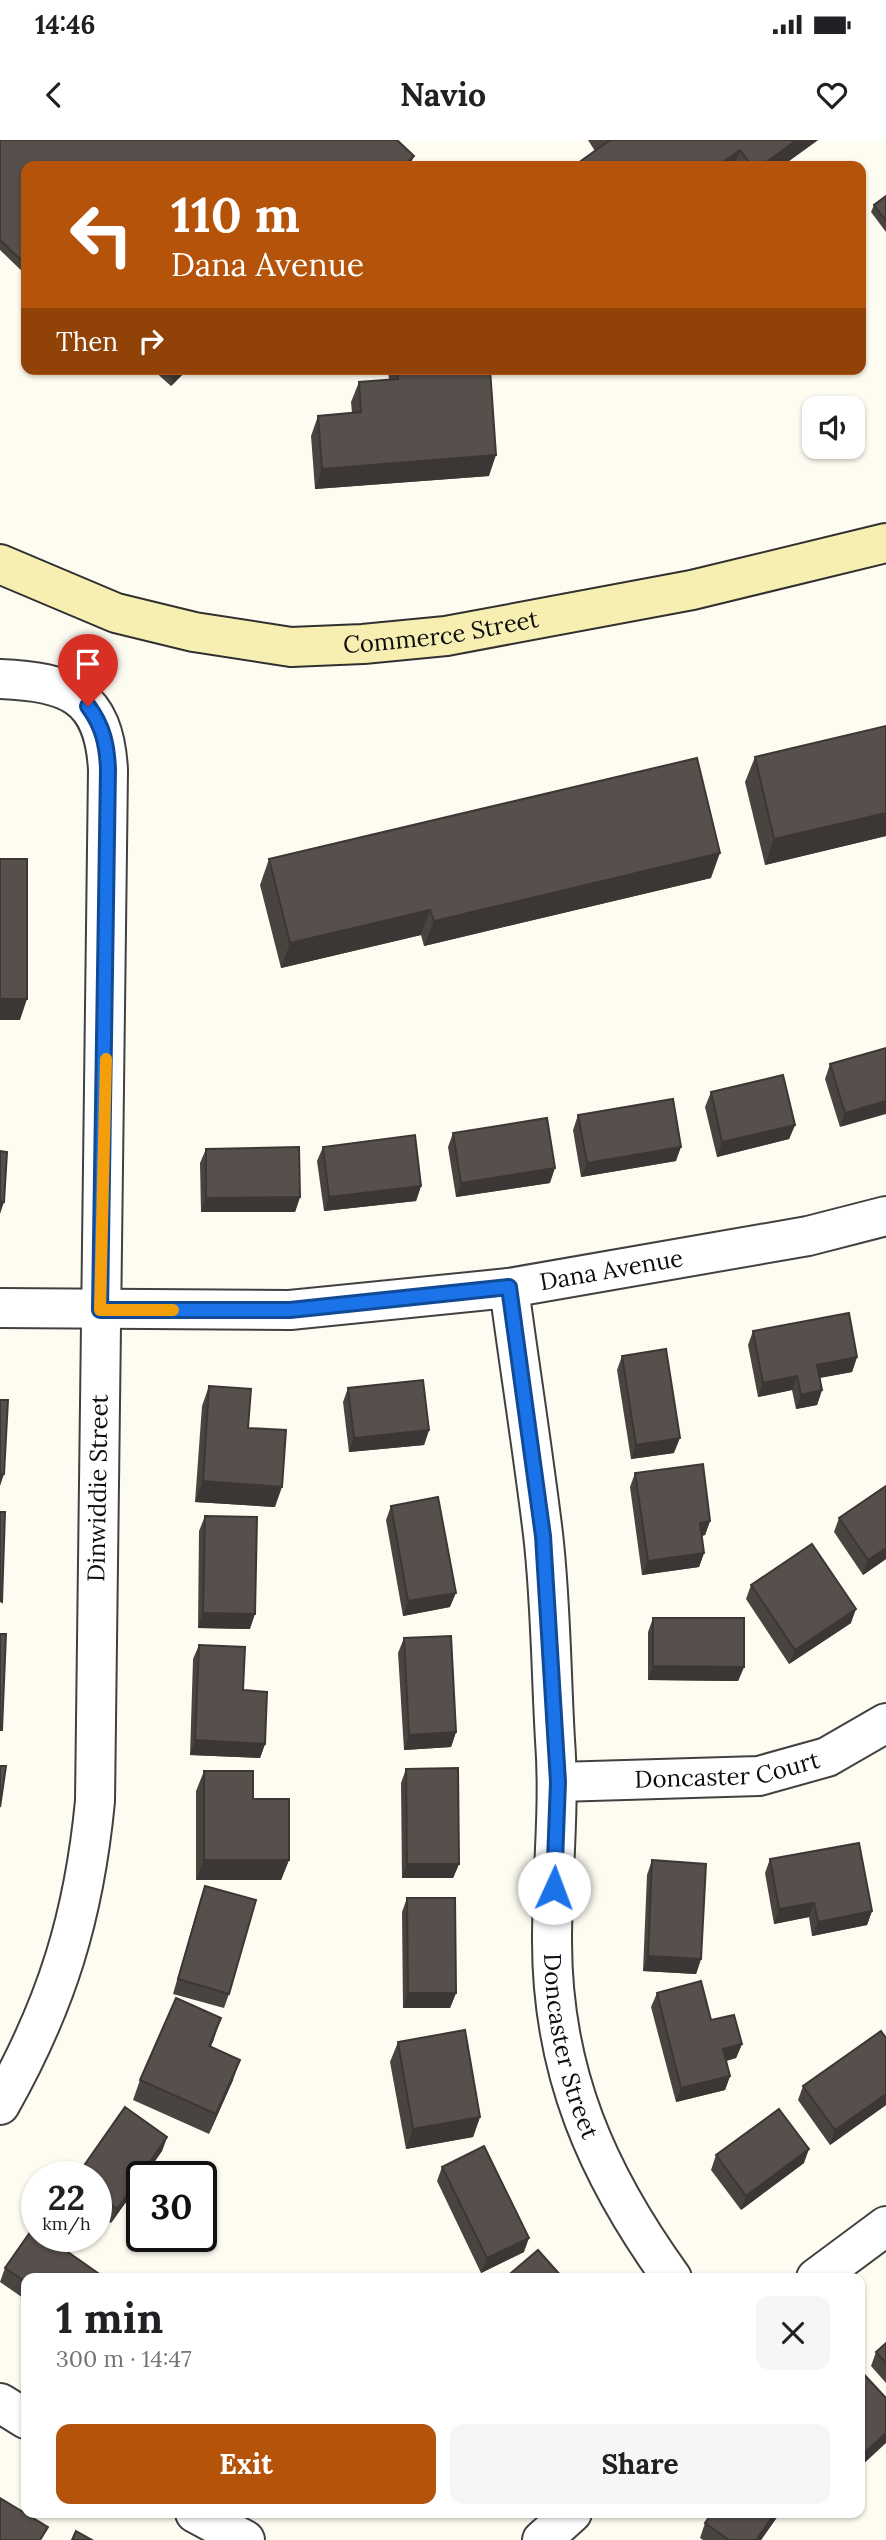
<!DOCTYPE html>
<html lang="en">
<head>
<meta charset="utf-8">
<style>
  :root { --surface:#fff; --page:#f6f6f6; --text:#202124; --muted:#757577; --accent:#b45309 }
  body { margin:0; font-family:Lora,serif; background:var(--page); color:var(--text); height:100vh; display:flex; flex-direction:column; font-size:26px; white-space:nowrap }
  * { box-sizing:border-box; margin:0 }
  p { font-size:23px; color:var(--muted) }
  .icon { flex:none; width:38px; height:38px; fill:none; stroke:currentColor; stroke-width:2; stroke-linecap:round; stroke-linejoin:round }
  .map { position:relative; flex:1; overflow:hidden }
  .details { position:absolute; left:21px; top:2133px; width:844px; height:245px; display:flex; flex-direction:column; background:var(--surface); border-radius:14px; box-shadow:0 2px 5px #0004 }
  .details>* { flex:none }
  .top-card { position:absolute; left:21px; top:21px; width:845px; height:214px; border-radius:14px; box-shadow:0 2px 5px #0004; background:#b45309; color:#fff; overflow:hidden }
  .fabs { position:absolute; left:802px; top:256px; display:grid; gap:14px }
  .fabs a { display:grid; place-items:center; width:63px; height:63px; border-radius:14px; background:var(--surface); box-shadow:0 2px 5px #0004; font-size:35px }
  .speed { position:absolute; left:21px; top:2021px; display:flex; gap:14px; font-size:35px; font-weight:700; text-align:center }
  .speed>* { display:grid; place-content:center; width:91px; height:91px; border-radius:50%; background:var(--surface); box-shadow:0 2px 5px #0004; line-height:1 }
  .speed small { font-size:18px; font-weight:400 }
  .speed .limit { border:4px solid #111; border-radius:10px; background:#fff; color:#111 }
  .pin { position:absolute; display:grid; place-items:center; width:60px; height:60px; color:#fff; margin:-72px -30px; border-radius:50% 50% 50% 0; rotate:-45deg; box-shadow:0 0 7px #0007 }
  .pin .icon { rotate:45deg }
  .me { position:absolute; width:77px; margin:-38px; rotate:2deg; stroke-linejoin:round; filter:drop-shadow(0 0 5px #0008) }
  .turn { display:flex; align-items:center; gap:24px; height:147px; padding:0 35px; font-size:32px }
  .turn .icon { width:91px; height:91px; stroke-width:2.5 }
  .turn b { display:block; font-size:49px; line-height:60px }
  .then { display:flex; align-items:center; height:66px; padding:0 35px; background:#0003; gap:14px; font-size:26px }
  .round { display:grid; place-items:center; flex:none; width:74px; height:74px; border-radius:14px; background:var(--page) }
  .summary { display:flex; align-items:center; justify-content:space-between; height:119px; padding:0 35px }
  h1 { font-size:42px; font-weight:700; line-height:52px }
  .action { display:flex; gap:14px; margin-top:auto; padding:14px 35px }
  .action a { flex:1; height:80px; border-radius:14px; background:var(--accent); color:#fff; font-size:28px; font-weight:700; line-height:80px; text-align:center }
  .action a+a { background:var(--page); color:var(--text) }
  .status { display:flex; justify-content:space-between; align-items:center; height:49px; padding:0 35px; background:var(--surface); direction:ltr }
  .status svg { height:19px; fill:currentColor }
  header { display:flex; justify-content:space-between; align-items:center; height:91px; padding:0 35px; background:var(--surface); font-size:32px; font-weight:700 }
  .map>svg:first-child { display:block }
</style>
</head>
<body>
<div class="status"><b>14:46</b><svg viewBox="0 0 49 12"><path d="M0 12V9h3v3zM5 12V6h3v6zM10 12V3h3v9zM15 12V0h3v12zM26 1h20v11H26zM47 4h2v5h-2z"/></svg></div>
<header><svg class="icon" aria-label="back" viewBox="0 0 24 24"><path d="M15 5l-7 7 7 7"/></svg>Navio<svg class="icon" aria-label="heart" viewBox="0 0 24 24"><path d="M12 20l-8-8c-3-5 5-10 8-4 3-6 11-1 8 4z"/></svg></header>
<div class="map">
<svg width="886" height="2400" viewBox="0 0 886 2400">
  <rect width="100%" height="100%" fill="#fefbf1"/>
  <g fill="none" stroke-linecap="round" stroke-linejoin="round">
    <defs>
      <g id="street">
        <path d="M0,539C68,542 104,554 108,630L95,1661C84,1776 57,1864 0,1965"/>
        <path id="s1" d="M509,1148C520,1230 533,1312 543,1394C551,1462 551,1532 555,1600C560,1667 552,1734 552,1801C552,1932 597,2034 672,2138"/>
        <path id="s2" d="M0,1168L290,1170L509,1148L808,1096L886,1076"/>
        <path id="s3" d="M558,1642L759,1636L827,1617L886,1583"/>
        <path d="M816,2138L886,2086"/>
        <path d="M0,2263L26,2279"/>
        <path d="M195,2373L245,2400"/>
        <path d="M542,2400L572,2373"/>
      </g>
      <g id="secondary">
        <path id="s4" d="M0,424L116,473L194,492L291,507L363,504L446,496L692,450L886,403"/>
      </g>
    </defs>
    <!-- street casing -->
    <use href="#street" stroke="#414141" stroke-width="42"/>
    <!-- secondary casing -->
    <use href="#secondary" stroke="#303030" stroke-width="42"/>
    <!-- street -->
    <use href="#street" stroke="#fff" stroke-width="38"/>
    <!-- secondary -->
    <use href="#secondary" stroke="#f7eeb2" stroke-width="38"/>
  </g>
  <!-- wall -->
  <g fill="#4a4441">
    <path d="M0,0L411,23L26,26V135L0,110Z"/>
    <path d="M588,0H818L782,26H574L595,11Z"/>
    <path d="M886,56V92L871,72L874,65Z"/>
    <path d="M152,229H188L171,246Z"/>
    <path d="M388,229H490L489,336L315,349L311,296L318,276L352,273L351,262L359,242L389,240Z"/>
    <path d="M886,586V696L765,725L745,642L755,617Z"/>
    <path d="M269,719L711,738L424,806L421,795L281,828L260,745Z"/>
    <path d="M886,908L840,987L825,939L830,924Z"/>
    <path d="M711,952L795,985L789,999L717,1017L705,967Z"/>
    <path d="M578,975L676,1021L581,1037L573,990Z"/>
    <path d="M453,993L550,1043L456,1057L448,1007Z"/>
    <path d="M323,1007L421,1046L416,1061L324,1071L317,1021Z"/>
    <path d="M206,1009L300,1057L295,1072H201L200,1023Z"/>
    <path d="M753,1191L857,1217L852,1232L820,1238L822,1250L817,1265L796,1269L792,1250L758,1257L748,1205Z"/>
    <path d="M622,1216L674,1313L631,1319L617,1230Z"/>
    <path d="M209,1246L248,1288L275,1367L195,1362L202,1266Z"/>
    <path d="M348,1248L429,1290L424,1305L349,1312L343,1262Z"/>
    <path d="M635,1333L710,1381L705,1395L702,1396L704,1413L699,1427L642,1435L630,1347Z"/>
    <path d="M886,1346V1419L863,1435L834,1392L839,1378Z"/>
    <path d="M391,1366L450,1467L403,1476L386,1380Z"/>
    <path d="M205,1376L250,1489L198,1488L199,1391Z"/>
    <path d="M751,1445L851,1483L789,1524L746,1459Z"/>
    <path d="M653,1478L744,1527L738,1541L648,1540V1492Z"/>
    <path d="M404,1498L456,1592L451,1607L404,1610L398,1513Z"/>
    <path d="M199,1505L243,1550L265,1604L260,1618L190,1615L193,1519Z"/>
    <path d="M406,1629L459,1724L453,1738H402L401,1643Z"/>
    <path d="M204,1631L253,1659L289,1720L281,1740H196V1651Z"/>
    <path d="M770,1719L872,1771L867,1785L812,1796L809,1777L774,1784L765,1733Z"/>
    <path d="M652,1720L701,1819L696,1834L643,1831L647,1735Z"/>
    <path d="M205,1746L229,1854L224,1868L173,1854L200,1760Z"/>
    <path d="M407,1758L456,1853L450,1868H403L402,1772Z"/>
    <path d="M657,1853L711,1880L742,1904L736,1918L726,1921L730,1936L725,1950L676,1962L651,1867Z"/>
    <path d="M886,1898V1965L830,2005L798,1960L803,1946Z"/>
    <path d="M214,1899L211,1906L233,1940L209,1994L133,1960L140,1940Z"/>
    <path d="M398,1902L480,1977L473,1997L406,2009L390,1922Z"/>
    <path d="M167,1997L162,2011L111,2083L96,2073V2037Z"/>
    <path d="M716,2015L804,2023L741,2070L711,2030Z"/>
    <path d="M442,2027L524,2112L481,2133L437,2041Z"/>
    <path d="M5,2128L26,2138V2160L0,2142Z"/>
    <path d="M886,2203V2243L871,2226L876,2212Z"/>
    <path d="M712,2373H780L761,2400H703L700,2398L705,2383Z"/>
  </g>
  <!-- shaded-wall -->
  <g fill="#3c3735">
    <path d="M797,0H818L782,26H761Z"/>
    <path d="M740,10L734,26H717Z"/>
    <path d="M414,16L411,23L408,26H404Z"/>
    <path d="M183,229H188L171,246L173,238Z"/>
    <path d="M496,315L489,336L315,349L322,329Z"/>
    <path d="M886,673V696L765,725L774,699Z"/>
    <path d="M720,713L711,738L424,806L434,781Z"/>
    <path d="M430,770L421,795L281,828L290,803Z"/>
    <path d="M0,859H27L20,880H0Z"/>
    <path d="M886,961V974L840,987L845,973Z"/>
    <path d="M795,985L789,999L717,1017L722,1002Z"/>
    <path d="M681,1007L676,1021L581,1037L587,1023Z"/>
    <path d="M555,1028L550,1043L456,1057L461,1043Z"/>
    <path d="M421,1046L416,1061L324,1071L329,1057Z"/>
    <path d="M300,1057L295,1072H201L206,1058Z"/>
    <path d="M0,1061L4,1062L0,1074Z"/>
    <path d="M857,1217L852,1232L812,1239L817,1225Z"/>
    <path d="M797,1236L792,1250L758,1257L763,1243Z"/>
    <path d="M822,1250L817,1265L796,1269L801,1255Z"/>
    <path d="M429,1290L424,1305L349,1312L354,1298Z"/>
    <path d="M680,1298L674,1313L631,1319L636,1305Z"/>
    <path d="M0,1334H4L0,1346Z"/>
    <path d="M203,1341L282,1347L275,1367L195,1362Z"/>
    <path d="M710,1381L705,1395L695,1397L700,1383Z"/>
    <path d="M886,1408V1419L863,1435L868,1420Z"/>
    <path d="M704,1413L699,1427L642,1435L648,1421Z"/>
    <path d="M456,1453L450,1467L403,1476L408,1461Z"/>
    <path d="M856,1469L851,1483L789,1524L795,1510Z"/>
    <path d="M203,1473L255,1474L250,1489L198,1488Z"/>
    <path d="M653,1526L744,1527L738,1541L648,1540Z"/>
    <path d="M456,1592L451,1607L404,1610L409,1595Z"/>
    <path d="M195,1600L265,1604L260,1618L190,1615Z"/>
    <path d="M204,1720H289L281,1740H196Z"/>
    <path d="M407,1724H459L453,1738H402Z"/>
    <path d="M814,1763L809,1777L774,1784L779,1769Z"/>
    <path d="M872,1771L867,1785L812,1796L818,1782Z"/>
    <path d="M648,1816L701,1819L696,1834L643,1831Z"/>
    <path d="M408,1853H456L450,1868H403Z"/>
    <path d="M221,1878L214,1899L202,1926L209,1906Z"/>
    <path d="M742,1904L736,1918L718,1923L723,1909Z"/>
    <path d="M240,1920L233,1940L209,1994L216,1974Z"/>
    <path d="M730,1936L725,1950L676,1962L681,1948Z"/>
    <path d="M886,1954V1965L830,2005L835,1990Z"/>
    <path d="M480,1977L473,1997L406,2009L413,1989Z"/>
    <path d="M167,1997L162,2011L144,2037H142V2040L111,2083L117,2069Z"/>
    <path d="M809,2009L804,2023L741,2070L746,2056Z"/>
    <path d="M529,2098L524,2112L481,2133L487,2118Z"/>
    <path d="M886,2293V2303L859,2328V2318Z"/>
    <path d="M775,2373H780L761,2400H756Z"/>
  </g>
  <!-- building -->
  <g fill="#564f4c" stroke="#3c3735" stroke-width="2">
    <path d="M0,0H397L414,16L404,26H26V125L0,100Z"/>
    <path d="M610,0H797L761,26H752L740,10L717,26H574Z"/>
    <path d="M886,56V81L874,65Z"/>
    <path d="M163,229H183L173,238Z"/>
    <path d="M397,229H490L496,315L322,329L318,276L361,272L359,242L398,239Z"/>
    <path d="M886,586V673L774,699L755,617Z"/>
    <path d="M697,618L720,713L434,781L430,770L290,803L269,719Z"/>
    <rect x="0" y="719" width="27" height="140"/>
    <path d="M886,908V961L845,973L830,924Z"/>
    <path d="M783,935L795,985L722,1002L711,952Z"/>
    <path d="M673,959L681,1007L587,1023L578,975Z"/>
    <path d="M547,978L555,1028L461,1043L453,993Z"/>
    <path d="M415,995L421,1046L329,1057L323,1007Z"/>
    <path d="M299,1007L300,1057L206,1058V1009Z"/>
    <path d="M0,1011L7,1012L4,1062L0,1061Z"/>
    <path d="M849,1173L857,1217L817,1225L822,1250L801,1255L797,1236L763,1243L753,1191Z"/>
    <path d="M666,1209L680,1298L636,1305L622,1216Z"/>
    <path d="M423,1240L429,1290L354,1298L348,1248Z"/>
    <path d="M209,1246L251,1249L248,1288L286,1290L282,1347L203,1341Z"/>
    <path d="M0,1260H8L4,1334H0Z"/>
    <path d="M703,1324L710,1381L700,1383L704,1413L648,1421L635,1333Z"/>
    <path d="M886,1346V1408L868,1420L839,1378Z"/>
    <path d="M438,1357L456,1453L408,1461L391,1366Z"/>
    <path d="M0,1372H5L2,1462L0,1461Z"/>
    <path d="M205,1376L257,1377L255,1474L203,1473Z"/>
    <path d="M812,1404L856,1469L795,1510L751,1445Z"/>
    <path d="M653,1478H744V1527L653,1526Z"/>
    <path d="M0,1494H6L2,1590H0Z"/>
    <path d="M451,1496L456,1592L409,1595L404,1498Z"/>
    <path d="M199,1505L245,1507L243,1550L267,1552L265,1604L195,1600Z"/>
    <path d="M0,1626H6L0,1667Z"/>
    <path d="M458,1628L459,1724H407L406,1629Z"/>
    <path d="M204,1631H253V1659H289V1720H204Z"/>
    <path d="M859,1703L872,1771L818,1782L814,1763L779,1769L770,1719Z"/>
    <path d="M652,1720L706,1724L701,1819L648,1816Z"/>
    <path d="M205,1746L256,1760L229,1854L178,1839Z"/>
    <path d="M407,1758H455L456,1853H408Z"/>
    <path d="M701,1841L711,1880L734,1875L742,1904L723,1909L730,1936L681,1948L657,1853Z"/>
    <path d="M176,1858L221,1878L209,1906L240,1920L216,1974L140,1940Z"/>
    <path d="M465,1890L480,1977L413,1989L398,1902Z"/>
    <path d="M881,1891L886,1898V1954L835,1990L803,1946Z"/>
    <path d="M125,1967L167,1997L117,2069L96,2055V2037H76Z"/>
    <path d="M779,1969L809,2009L746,2056L716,2015Z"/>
    <path d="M484,2006L529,2098L487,2118L442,2027Z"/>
    <path d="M33,2088L37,2091V2096H45L105,2138H26V2142L5,2128Z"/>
    <path d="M538,2110L563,2138H505Z"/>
    <path d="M886,2203V2223L876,2212Z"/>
    <path d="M859,2229L886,2258V2293L859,2318Z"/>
    <path d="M0,2358L48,2387L40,2400H0Z"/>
    <path d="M712,2373H775L756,2400H729L705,2383Z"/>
    <path d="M76,2391L92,2400H72Z"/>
  </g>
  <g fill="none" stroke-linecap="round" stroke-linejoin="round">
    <defs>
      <path id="route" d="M88,566C103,586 107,605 108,629L100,1170H290L509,1147L543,1396L558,1642L554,1748"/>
    </defs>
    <!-- route casing -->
    <use href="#route" stroke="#114b97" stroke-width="18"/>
    <!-- route -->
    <use href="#route" stroke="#1a73e8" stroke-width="12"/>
    <!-- slow -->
    <path stroke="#f59e0b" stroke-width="12" d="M106,919L100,1170H173"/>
  </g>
  <g text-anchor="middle" stroke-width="7" stroke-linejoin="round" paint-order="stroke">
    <!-- street labels -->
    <g font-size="24" fill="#0e0e0e" stroke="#fff">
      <text dy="8" stroke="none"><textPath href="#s4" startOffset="455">Commerce Street</textPath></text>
      <text dy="8" stroke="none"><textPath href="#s2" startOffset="614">Dana Avenue</textPath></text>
      <text transform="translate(98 1348) rotate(-89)" y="8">Dinwiddie Street</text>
      <text dy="8" stroke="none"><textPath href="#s3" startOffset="170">Doncaster Court</textPath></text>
      <text dy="8" stroke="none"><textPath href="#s1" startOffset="763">Doncaster Street</textPath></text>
    </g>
  </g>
</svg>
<div class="fabs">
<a><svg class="icon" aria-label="sound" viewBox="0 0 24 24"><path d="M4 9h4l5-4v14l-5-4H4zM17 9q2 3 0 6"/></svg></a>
</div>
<div class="speed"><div>22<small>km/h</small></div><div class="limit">30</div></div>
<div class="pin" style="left:88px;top:566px;background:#d93025"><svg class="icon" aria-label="arrive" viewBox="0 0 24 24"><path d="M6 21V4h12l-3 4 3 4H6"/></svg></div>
<svg class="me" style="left:554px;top:1748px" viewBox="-20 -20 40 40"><circle r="19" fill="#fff"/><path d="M0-13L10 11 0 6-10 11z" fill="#1a73e8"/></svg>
<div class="top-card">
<div class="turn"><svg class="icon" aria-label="left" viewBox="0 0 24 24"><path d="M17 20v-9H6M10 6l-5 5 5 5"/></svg><div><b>110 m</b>Dana Avenue</div></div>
<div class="then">Then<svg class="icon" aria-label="right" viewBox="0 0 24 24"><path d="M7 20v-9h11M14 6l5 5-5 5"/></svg></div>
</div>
<section class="details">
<div class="summary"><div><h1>1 min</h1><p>300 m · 14:47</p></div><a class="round"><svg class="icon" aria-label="close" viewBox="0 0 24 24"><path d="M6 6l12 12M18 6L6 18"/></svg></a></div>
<div class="action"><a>Exit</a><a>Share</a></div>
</section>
</div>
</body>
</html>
